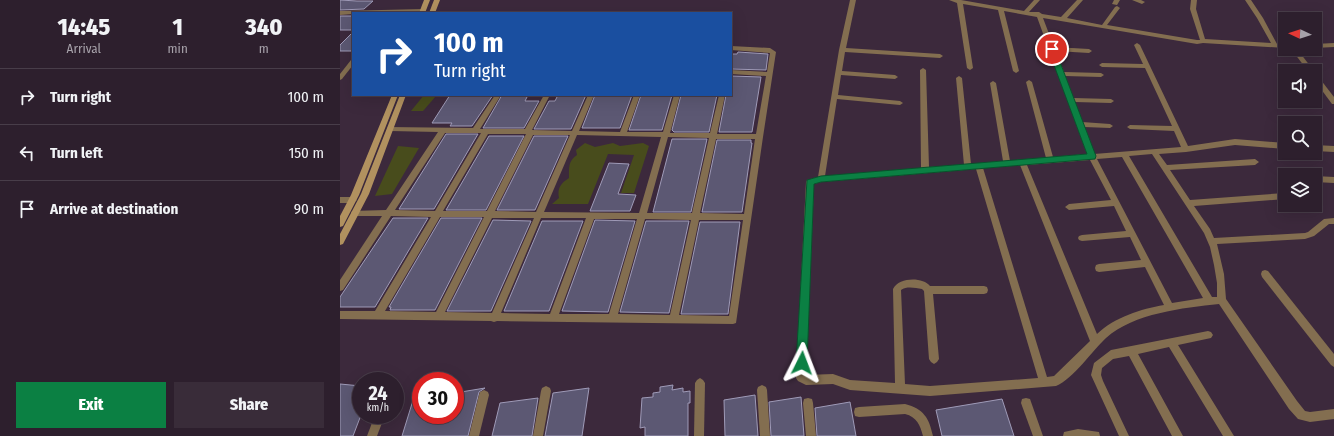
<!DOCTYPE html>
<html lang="en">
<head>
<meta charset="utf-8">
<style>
  :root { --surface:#2d1f2d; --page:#392c39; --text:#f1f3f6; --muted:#a7a2aa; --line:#483d49; --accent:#0b8043 }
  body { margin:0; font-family:"Fira Sans Condensed",sans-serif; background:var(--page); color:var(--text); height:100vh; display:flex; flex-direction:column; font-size:15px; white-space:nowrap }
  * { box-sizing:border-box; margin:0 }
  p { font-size:13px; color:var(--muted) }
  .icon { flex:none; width:22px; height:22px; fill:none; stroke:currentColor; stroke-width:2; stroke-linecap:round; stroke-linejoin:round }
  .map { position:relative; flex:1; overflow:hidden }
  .drawer { display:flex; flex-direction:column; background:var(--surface); width:340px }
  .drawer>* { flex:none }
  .top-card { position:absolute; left:12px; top:12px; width:380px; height:84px; border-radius:0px; box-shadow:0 4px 16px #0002,0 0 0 1px var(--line); background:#1a4fa0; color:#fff; overflow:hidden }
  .needle { width:26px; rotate:274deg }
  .controls { position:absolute; left:938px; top:12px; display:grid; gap:8px }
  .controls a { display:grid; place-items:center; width:44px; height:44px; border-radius:0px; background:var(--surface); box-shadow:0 4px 16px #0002,0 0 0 1px var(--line); font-size:20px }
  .speed { position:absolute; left:12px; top:372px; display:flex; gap:8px; font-size:20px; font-weight:700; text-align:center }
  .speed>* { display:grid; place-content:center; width:52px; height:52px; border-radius:50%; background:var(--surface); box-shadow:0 4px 16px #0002,0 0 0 1px var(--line); line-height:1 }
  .speed small { font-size:10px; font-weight:400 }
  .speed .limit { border:6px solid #d22; background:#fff; color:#111 }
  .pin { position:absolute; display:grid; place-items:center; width:34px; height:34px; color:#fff; margin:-17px; border:2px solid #fff; border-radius:50%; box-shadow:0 1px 4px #0007 }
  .me { position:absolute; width:44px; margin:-22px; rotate:3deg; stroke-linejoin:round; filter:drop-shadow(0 0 3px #0008) }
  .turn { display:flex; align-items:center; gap:14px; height:84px; padding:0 16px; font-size:18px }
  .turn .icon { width:52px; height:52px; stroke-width:2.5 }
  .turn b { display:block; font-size:28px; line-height:34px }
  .eta { display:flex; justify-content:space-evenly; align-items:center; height:68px; text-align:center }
  .eta b { font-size:24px; font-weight:800; line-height:28px }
  .action { display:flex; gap:8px; margin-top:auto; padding:8px 16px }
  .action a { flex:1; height:46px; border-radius:0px; background:var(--accent); color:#fff; font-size:16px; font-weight:800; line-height:46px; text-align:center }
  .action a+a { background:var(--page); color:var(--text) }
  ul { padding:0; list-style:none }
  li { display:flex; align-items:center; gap:12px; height:56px; padding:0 16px; border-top:1px solid var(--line) }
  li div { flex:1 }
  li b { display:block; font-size:15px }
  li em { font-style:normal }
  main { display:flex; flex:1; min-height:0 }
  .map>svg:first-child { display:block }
</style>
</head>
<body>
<main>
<section class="drawer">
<div class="eta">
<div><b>14:45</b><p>Arrival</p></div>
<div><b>1</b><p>min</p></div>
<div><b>340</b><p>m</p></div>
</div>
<ul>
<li><svg class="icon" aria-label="right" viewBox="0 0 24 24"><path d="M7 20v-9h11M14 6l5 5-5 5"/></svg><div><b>Turn right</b></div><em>100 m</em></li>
<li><svg class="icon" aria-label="left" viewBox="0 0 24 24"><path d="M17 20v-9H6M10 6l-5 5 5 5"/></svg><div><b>Turn left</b></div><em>150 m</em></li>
<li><svg class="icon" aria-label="arrive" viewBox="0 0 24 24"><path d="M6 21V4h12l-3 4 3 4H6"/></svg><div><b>Arrive at destination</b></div><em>90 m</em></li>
</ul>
<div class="action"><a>Exit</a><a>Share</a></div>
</section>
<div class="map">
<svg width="994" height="436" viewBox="0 0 994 436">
  <rect width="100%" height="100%" fill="#3c293c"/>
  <!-- green -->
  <g fill="#484c1c">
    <path d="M84,95L96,96L83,111H71Z"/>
    <path d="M245,143L255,147L273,143L280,146L303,143L309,146L294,193H281L294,155L268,154L248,204H212L219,198C217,188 221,183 229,178C229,168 228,161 237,155L236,150Z"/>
    <path d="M58,146L79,148L52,194L35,196Z"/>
  </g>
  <!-- building -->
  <g fill="#5c5873" stroke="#9f9bb8">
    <path d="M0,0L17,1H33L24,9L0,10Z"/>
    <rect x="0" y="16" width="13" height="14"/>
    <path d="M13,32V51H0V45Z"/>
    <path d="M398,52L428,54L426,70L391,69V54H397Z"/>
    <path d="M391,76L421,77L412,132H379L386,95H391Z"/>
    <path d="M110,95H153L132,126H110L112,123H92Z"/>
    <path d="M162,95H188L185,101H199L184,128H143Z"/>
    <path d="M218,95H246L231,129H194L209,101H215Z"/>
    <path d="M255,95H292L280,128H242Z"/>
    <path d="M301,95H332L322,130H289Z"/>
    <path d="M341,95H377L369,132H334L332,130Z"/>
    <path d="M106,134H138L94,209H59Z"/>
    <path d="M149,136H184L146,210H106Z"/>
    <path d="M194,136H228L195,210H157Z"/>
    <path d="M332,139H367L351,212H313Z"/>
    <path d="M377,140H411V143H412L402,212H362Z"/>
    <path d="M269,163L289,164L278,194L296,195L290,211H250Z"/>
    <path d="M53,218H88L35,307H0V297Z"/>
    <path d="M101,218H142L95,310H50L51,307H49Z"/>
    <path d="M153,220L191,221L151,311H107Z"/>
    <path d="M255,220L295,221L268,312L222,311Z"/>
    <path d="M202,221H243L209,311H164Z"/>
    <path d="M306,221H349L329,313L280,312Z"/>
    <path d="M360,222H400L388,314H341Z"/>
    <path d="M0,384L21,386V415L13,436H0Z"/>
    <path d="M78,384H81V415H115V393L145,388L139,392L128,436H62Z"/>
    <path d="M333,385L332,390L343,388V392L350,391V403H348V436H305V427L300,428L302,398L313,397V393L320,392V387Z"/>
    <path d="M249,388L242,436H205L213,393Z"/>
    <path d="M415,395L418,436H385L384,400Z"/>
    <path d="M461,397L464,436H431L429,402Z"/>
    <path d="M198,398L192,436H152L160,403Z"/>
    <path d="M662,399L674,436H602L596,410Z"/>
    <path d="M510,402L516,436H477L475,408Z"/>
  </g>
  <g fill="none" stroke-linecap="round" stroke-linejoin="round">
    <!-- minor -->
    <g fill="#836e50" fill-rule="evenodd">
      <path d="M510,0H516L506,48L600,54L603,56L600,58L505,52L502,71L555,75L558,77L555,79L501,75L498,95L560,101L563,103L560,105L497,99L485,176L581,168L580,70L583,68L586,70L589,167L624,165L616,78L619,76L622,78L631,164L663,161L650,83L653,81L656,83L670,161L706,158L686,82L689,80L692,82L713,157L747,154L697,17L664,11L679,71L676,73L673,71L658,10L623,4L633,68L630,70L627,68L617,3L609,0H621L684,11L694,0H700L689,12H699L702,14L721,17L737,0H743L727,18L762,25L775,7L777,6L780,8L767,25L857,40H860L850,9L851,0H857L856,9L865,39L931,43L917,18L905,0H911L923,18L937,44H945V48L863,43L857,44L703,18L714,47L749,49L752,51L749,53L716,51L724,72L761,73L764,75L761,77L725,76L733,98L771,99L774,101L771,103L735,102L742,122L770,124L773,126L770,128L744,127L754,154L841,147L834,131L790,129L787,127L790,125L832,126L805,68L762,67L759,65L762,63L803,64L794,45L797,43L800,45L848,146L895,139L945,143V149L895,145L846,152L819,154L827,165L915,159L919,162L915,165L830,170L850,200L945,193V199L854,206L870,229L874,238L965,233L968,232L984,219L994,218V224H989L974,236L965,239L877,244L884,274L886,299L957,401L965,411L970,412L994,409V419L970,422L958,419L949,409L879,304C843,308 794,313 766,338C753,350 733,379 716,386L590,396L510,390L493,384L466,385L458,381L456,378L466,182L467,180L478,177L499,50ZM812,154L864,233L870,247L874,265L877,283V297H872L789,156ZM782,157L863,298L832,303L757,159ZM750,160L771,200L729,204L725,207L729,210L774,206L786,231L742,235L739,236L738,238L739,240L742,241L790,237L801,260L759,264L756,265L755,268L756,271L759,272L805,267L824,305C801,309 775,317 757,334L687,165ZM680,165L750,341L714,376L707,377L643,168ZM636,169L698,378L590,386L565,384L561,290C567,286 575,288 582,289L584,291L589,359L591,362L594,364L597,362L599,359L593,294H644L647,293L648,290L647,287L644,286H590C583,277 559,277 553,289L555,383L510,380L493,374L466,375L474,184L481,182Z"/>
      <path d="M774,0H780L777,5L772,4Z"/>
      <path d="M792,0H801L805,2L802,4Z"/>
      <path d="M83,9L86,11L85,12L13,13V14L0,15V11Z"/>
      <path d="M994,43V47L975,48V44Z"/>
      <path d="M391,46L430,48L436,52L423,137L396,323L393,324L157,321L154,322L151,321L0,319V311H35L91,217L51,216L3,290L0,291V280L42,216H15L12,215L11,213L12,211L46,210L98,132L50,131L47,129L48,127L133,128L155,95H161L140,129H185L204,95H210L192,130L232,131L248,95H254L239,131L280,132L294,95H300L287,132H323L334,95H340L330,133H370L379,95H385L377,134H416L426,76L391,74V70L427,72L430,53L391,50ZM105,133H141L95,211L55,210ZM148,134H186L147,211H103ZM193,135H230L196,212L155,211ZM237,135L321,137L299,213L204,212ZM328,137L369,138L352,213H307ZM376,139H415L404,214L360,213ZM100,217H144L96,312L45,311ZM152,218H194L152,313L105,312ZM201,218H246L210,314L161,313ZM254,219H297L269,314H219ZM305,219L351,220L330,315L278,314ZM359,220H403L389,316L339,315Z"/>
      <path d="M951,49H957L974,71H968Z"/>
      <path d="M13,59V65L2,79L0,80V74L11,60Z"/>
      <path d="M975,74L977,75L994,97V104H992L975,81Z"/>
      <path d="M975,145L994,146V152L975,151Z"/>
      <path d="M945,174L948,175H945V180L938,179L937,177L938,175Z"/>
      <path d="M975,176L994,177V183L975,182Z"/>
      <path d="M0,197H13L17,200L13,203H0Z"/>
      <path d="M925,270L928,271L994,354V367L991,365L922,277L921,274L922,271Z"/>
      <path d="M868,331L871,332L873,335L871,338L838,345L894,436H883L829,347L798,354L843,436H832L789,356L773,359L762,368L761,375L763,381L789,436H779L751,375L754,363L771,350Z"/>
      <path d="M360,378L363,380L365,383L364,436H354L355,383L357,380Z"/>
      <path d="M422,385L426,387L427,390L430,436H420L417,390L418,387Z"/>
      <path d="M206,386L210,388L211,391L203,436H193L201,391L202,388Z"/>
      <path d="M144,390L148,392L149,395L139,436H129L139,395L140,392Z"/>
      <path d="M468,398L472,399L473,403L476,436H466L463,403L464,399Z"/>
      <path d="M686,398L690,399L703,436H693L681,403L682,399Z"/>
      <path d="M565,404C584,409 589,418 593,436H583C580,425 577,417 565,414L519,417L515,416L514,412L515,408L519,407Z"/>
      <path d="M35,415H45L37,436H27Z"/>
      <path d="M738,429L759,432L760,436H723L724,432Z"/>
    </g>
    <!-- secondary -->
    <g fill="#b1915f" fill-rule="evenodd">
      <path d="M84,0H90L85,13H79Z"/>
      <path d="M94,0H100L95,13H89Z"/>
      <path d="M52,95H58L19,195L3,226L0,227V216L11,195Z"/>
      <path d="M60,95H66L29,194L3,244L0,245V234L21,194Z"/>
    </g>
  </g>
  <!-- route -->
  <path fill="#0b8043" stroke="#07532c" d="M712,47L715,49L756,156L755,159L481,182L474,184L467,363L465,367L462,368L458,367L456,363L467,180L481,176L747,154L708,49Z"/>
</svg>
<div class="controls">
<a><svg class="needle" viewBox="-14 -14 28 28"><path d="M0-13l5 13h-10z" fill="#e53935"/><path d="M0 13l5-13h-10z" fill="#a7a2aa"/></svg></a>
<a><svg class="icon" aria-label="sound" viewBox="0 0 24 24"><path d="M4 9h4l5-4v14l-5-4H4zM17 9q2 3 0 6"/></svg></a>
<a><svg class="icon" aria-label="search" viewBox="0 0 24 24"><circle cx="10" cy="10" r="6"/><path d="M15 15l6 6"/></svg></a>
<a><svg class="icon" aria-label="layers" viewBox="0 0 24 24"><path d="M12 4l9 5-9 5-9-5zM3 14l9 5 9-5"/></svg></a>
</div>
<div class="speed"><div>24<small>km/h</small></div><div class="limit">30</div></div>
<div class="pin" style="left:712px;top:49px;background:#d93025"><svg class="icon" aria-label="arrive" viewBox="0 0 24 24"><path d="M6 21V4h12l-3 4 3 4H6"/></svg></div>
<svg class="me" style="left:462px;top:363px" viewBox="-20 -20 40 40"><path d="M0-17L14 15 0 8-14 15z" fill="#0b8043" stroke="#fff" stroke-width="4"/></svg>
<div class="top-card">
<div class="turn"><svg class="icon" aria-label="right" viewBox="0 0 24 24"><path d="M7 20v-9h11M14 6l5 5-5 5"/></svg><div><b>100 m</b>Turn right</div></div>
</div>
</div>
</main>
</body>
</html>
